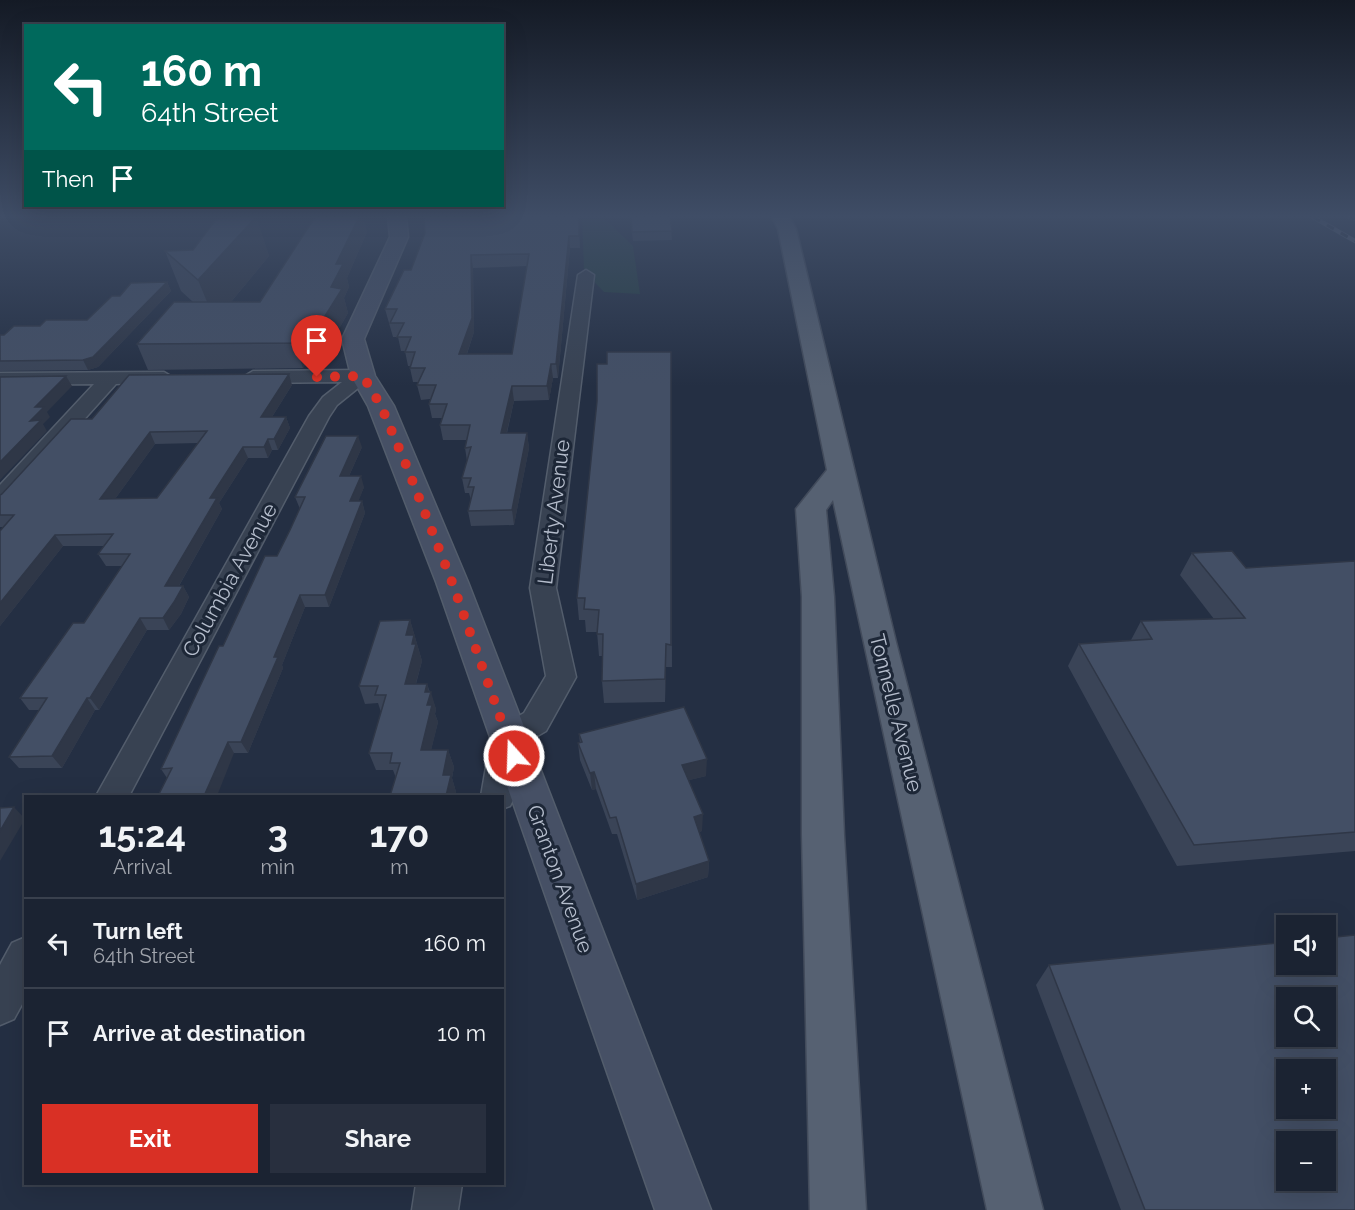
<!DOCTYPE html>
<html lang="en">
<head>
<meta charset="utf-8">
<style>
  :root { --surface:#1b2332; --page:#282f3e; --text:#f1f3f6; --muted:#a0a4ac; --line:#39404d; --accent:#d93025 }
  body { margin:0; font-family:Raleway,sans-serif; background:var(--page); color:var(--text); height:100vh; display:flex; flex-direction:column; font-size:22px; white-space:nowrap }
  * { box-sizing:border-box; margin:0 }
  p { font-size:20px; color:var(--muted) }
  .icon { flex:none; width:33px; height:33px; fill:none; stroke:currentColor; stroke-width:2; stroke-linecap:round; stroke-linejoin:round }
  .map { position:relative; flex:1; overflow:hidden }
  .panel { position:absolute; left:24px; top:795px; width:480px; height:390px; display:flex; flex-direction:column; background:var(--surface); border-radius:0px; box-shadow:0 6px 24px #0002,0 0 0 2px var(--line) }
  .panel>* { flex:none }
  .top-card { position:absolute; left:24px; top:24px; width:480px; height:183px; border-radius:0px; box-shadow:0 6px 24px #0002,0 0 0 2px var(--line); background:#00695c; color:#fff; overflow:hidden }
  .buttons { position:absolute; left:1276px; top:915px; display:grid; gap:12px }
  .buttons a { display:grid; place-items:center; width:60px; height:60px; border-radius:0px; background:var(--surface); box-shadow:0 6px 24px #0002,0 0 0 2px var(--line); font-size:30px }
  .pin { position:absolute; display:grid; place-items:center; width:51px; height:51px; color:#fff; margin:-62px -26px; border-radius:50% 50% 50% 0; rotate:-45deg; box-shadow:0 0 6px #0007 }
  .pin .icon { rotate:45deg }
  .me { position:absolute; width:66px; margin:-33px; rotate:340deg; stroke-linejoin:round; filter:drop-shadow(0 0 4px #0008) }
  .turn { display:flex; align-items:center; gap:21px; height:126px; padding:0 18px; font-size:27px }
  .turn .icon { width:78px; height:78px; stroke-width:2.5 }
  .turn b { display:block; font-size:42px; line-height:51px }
  .then { display:flex; align-items:center; height:57px; padding:0 18px; background:#0003; gap:12px; font-size:22px }
  .eta { display:flex; justify-content:space-evenly; align-items:center; height:102px; text-align:center }
  .eta b { font-size:36px; font-weight:700; line-height:42px }
  .button { display:flex; gap:12px; margin-top:auto; padding:12px 18px }
  .button a { flex:1; height:69px; border-radius:0px; background:var(--accent); color:#fff; font-size:24px; font-weight:700; line-height:69px; text-align:center }
  .button a+a { background:var(--page); color:var(--text) }
  ul { padding:0; list-style:none }
  li { display:flex; align-items:center; gap:18px; height:90px; padding:0 18px; border-top:2px solid var(--line) }
  li div { flex:1 }
  li b { display:block; font-size:22px }
  li em { font-style:normal }
  .map>svg:first-child { display:block }
</style>
</head>
<body>
<div class="map">
<svg width="1355" height="1210" viewBox="0 0 1355 1210">
  <rect width="100%" height="100%" fill="#242f43"/>
  <!-- green -->
  <path fill="#263f43" d="M582,217H603L633,246L640,294L604,292L584,271Z"/>
  <g fill="none" stroke-linecap="round" stroke-linejoin="round">
    <defs>
      <g id="street">
        <path d="M586,270L594,275L556,588L576,677L546,731L522,745L515,796L510,806L502,809V796H481L491,738L496,729L524,713L546,676L530,588L578,275Z"/>
        <path d="M363,370L373,376L337,405L329,417L129,796H96L309,416L323,397L342,382L253,383L243,377L253,371Z"/>
        <path d="M164,372L174,378L171,382L116,384L8,504L0,506V485L94,384L0,385V373Z"/>
        <path d="M26,937V997L14,1019L0,1025V965L12,943Z"/>
        <path d="M416,1184H462L458,1210H412Z"/>
      </g>
      <path id="secondary" d="M388,217H406L408,237L364,339L375,376L394,406L468,582L711,1210H655L436,582L368,406L351,376L342,339L390,237Z"/>
      <path id="primary" d="M772,217H790L796,229L896,642L1043,1210H987L833,500L826,510L834,597L844,835L866,1210H810L802,835V597L796,509L827,470L778,229Z"/>
    </defs>
    <!-- street casing -->
    <use href="#street" stroke="#535d6c" stroke-width="3"/>
    <!-- secondary casing -->
    <use href="#secondary" stroke="#535d6c" stroke-width="3"/>
    <!-- primary casing -->
    <use href="#primary" stroke="#424b5b" stroke-width="3"/>
    <!-- street -->
    <use href="#street" fill="#384252" fill-rule="evenodd"/>
    <!-- secondary -->
    <use href="#secondary" fill="#465065" fill-rule="evenodd"/>
    <!-- primary -->
    <use href="#primary" fill="#566172" fill-rule="evenodd"/>
    <defs>
      <g id="rail">
        <path d="M1313,217L1355,241"/>
        <path d="M1350,217L1355,219"/>
      </g>
    </defs>
    <!-- rail casing -->
    <use href="#rail" stroke="#5a6579" stroke-width="4.5"/>
    <!-- rail -->
    <use href="#rail" stroke="#1d2737" stroke-width="3" stroke-dasharray="8" stroke-linecap="butt"/>
  </g>
  <!-- wall -->
  <g fill="#3a4457" fill-rule="evenodd">
    <path d="M256,217L269,256L231,302H260L315,217H363L367,232L347,278L349,287L344,298L348,313L318,365H305L303,368L148,370L137,344L193,302L181,291L165,251L193,250Z"/>
    <path d="M630,217H670L672,240L633,241Z"/>
    <path d="M579,227L580,248H570L558,378H553L549,400L514,401L507,433H527L529,448L514,525L471,526L468,511L471,500L469,493H465L462,478L467,461L465,448L467,440H443L440,425L442,418H432L429,404L430,399L421,400L417,385L419,382H413L410,368L411,366H408L405,351H401L398,337H393L385,309L411,270ZM527,266L512,354H467L474,332L473,268Z"/>
    <path d="M167,282L171,291L98,367L88,370L0,371V335H4L40,326L87,320L120,296Z"/>
    <path d="M671,352L672,667H666L665,702L604,703L602,681L603,656H599L597,632H586L585,620H579L577,598L607,364Z"/>
    <path d="M292,385L272,417H286L290,428L278,450H272L268,458H248L219,503L222,509L179,586H183L189,597L181,614L169,630H147L99,710H95L62,768H19L9,757L39,710H29L20,698L84,623L123,566H106L98,554L104,546H63L0,626V531L4,527H0V495L2,494L92,419ZM198,443L157,498L115,499L155,444Z"/>
    <path d="M362,447L349,476L364,487L358,501H362L365,513L329,607H305L282,665L283,668L248,753H234L167,778L161,769L223,646L277,556L290,530L300,509L295,497Z"/>
    <path d="M1192,553L1246,568L1355,561V851L1177,866L1068,666L1079,644L1131,640L1141,621L1214,619L1180,575Z"/>
    <path d="M410,620L422,661L416,684H427L436,709L435,714L438,722L431,750H448L454,767L452,778L456,792L455,796H390L396,778L393,770H376L369,753L381,712L378,703L365,704L359,686Z"/>
    <path d="M579,734L706,776L689,780L702,831L699,832L709,861L708,877L637,900L617,834H612L596,789L592,790L580,760L578,743H580Z"/>
    <path d="M1049,965L1355,1210H1121L1036,985Z"/>
  </g>
  <!-- shaded-wall -->
  <g fill="#2f3747">
    <path d="M256,217L269,256L215,321L198,280Z"/>
    <path d="M359,217H363L367,232L347,278L349,287L344,298L348,313L318,365L310,340L331,287L336,264Z"/>
    <path d="M569,236L570,248L558,378L556,364Z"/>
    <path d="M471,255L473,268L474,332L462,368L459,354Z"/>
    <path d="M167,282L171,291L98,367L88,370L83,360Z"/>
    <path d="M296,340L305,365L303,368L294,343Z"/>
    <path d="M551,364L553,378L549,400L547,386Z"/>
    <path d="M289,374L292,385L265,428L261,417Z"/>
    <path d="M66,376L72,386L47,412L50,417L43,424L47,431L0,480V462L30,421L35,407Z"/>
    <path d="M512,386L514,401L503,448L501,433Z"/>
    <path d="M286,417L290,428L278,450L274,439Z"/>
    <path d="M150,432L155,444L107,510L100,499Z"/>
    <path d="M527,433L529,448L514,525L512,510Z"/>
    <path d="M358,436L362,447L344,487L340,476Z"/>
    <path d="M268,439L272,450L268,458L264,447Z"/>
    <path d="M243,447L248,458L219,503L222,509L172,598L165,586L210,498Z"/>
    <path d="M361,476L364,487L354,513L350,501Z"/>
    <path d="M362,501L365,513L329,607L325,595Z"/>
    <path d="M55,535L63,546L0,626V603Z"/>
    <path d="M183,586L189,597L181,614L169,630L163,618Z"/>
    <path d="M300,595L305,607L282,665L283,668L248,753L241,742L274,657Z"/>
    <path d="M140,618L147,630L99,710L90,698Z"/>
    <path d="M410,620L422,661L411,701L405,684L406,635Z"/>
    <path d="M666,644V667L665,702V679Z"/>
    <path d="M427,684L430,695L431,692L436,709L435,714L438,722L427,767L421,750L425,692Z"/>
    <path d="M87,698L95,710L62,768L52,756Z"/>
    <path d="M228,742L234,753L217,796H204Z"/>
    <path d="M448,750L454,767L452,778L456,792L455,796H446L443,775Z"/>
    <path d="M707,759L706,776L682,782V765Z"/>
    <path d="M594,772L596,789L592,790L590,773Z"/>
    <path d="M14,807L25,819L0,861V831Z"/>
    <path d="M703,814L702,831L694,834V817Z"/>
    <path d="M709,861L708,877L637,900L636,884Z"/>
  </g>
  <!-- building -->
  <g fill="#434f65" stroke="#2f3747" stroke-width="1.5" fill-rule="evenodd">
    <path d="M256,217L198,280L165,251L193,250L217,218Z"/>
    <path d="M315,217H359L336,264H343L331,287L342,289L310,340H296L294,343L137,344L174,302H260Z"/>
    <path d="M424,217H579V236H569L556,364H551L547,386H512L501,433H527L512,510L468,511L474,487H468L471,478H462L471,447L465,448L470,425H440L447,404H429L436,385H417L425,368H410L415,352H405L411,337H397L404,323H390L397,309H385L404,270H411L425,233ZM529,254L512,354H459L472,318L471,255Z"/>
    <path d="M631,217H670L672,231L632,232Z"/>
    <path d="M167,282L93,357L83,360L0,361V335H4L14,326H40L46,320H87L112,296H120L131,283Z"/>
    <path d="M607,352H671V645L666,644L665,679L602,681L603,634H597L599,610L584,609L585,598H577L597,401V364H607Z"/>
    <path d="M289,374L261,417H286L274,439H268L264,447H243L210,498H217L165,586H183L174,602L163,618H140L90,698H87L52,756L9,757L47,698H20L73,623H84L130,554H98L113,534L55,535L0,603V531L14,515H0V495L2,494L71,419H92L129,375ZM207,431L157,498L100,499L150,432Z"/>
    <path d="M66,376L35,407H44L30,421L41,420L0,462V377Z"/>
    <path d="M326,436H358L340,476H361L350,501H362L325,595H300L274,657H278L241,742H228L204,796H158L172,768L161,769L219,646H223L265,556H277L290,530L305,497H295Z"/>
    <path d="M1232,551L1246,568L1355,561V832L1194,845L1079,644L1152,639L1141,621L1245,618L1192,553Z"/>
    <path d="M410,620L406,635H414L412,644H416L405,684H427L425,692H431L427,705H432L421,750H448L443,775H451L446,796H390L400,763H390L392,753H369L386,695H375L378,686H359L380,621Z"/>
    <path d="M684,707L707,759L682,765L703,814L694,817L709,861L636,884L616,817L610,818L594,772L590,773L578,743L582,742L579,734Z"/>
    <path d="M14,807L0,831V808Z"/>
    <path d="M1355,935V1210H1145L1049,965L1287,942V964H1326V938ZM1287,998H1326V1036H1287ZM1287,1070H1326V1108H1287ZM1287,1142H1326V1180H1287Z"/>
  </g>
  <!-- sky -->
  <linearGradient id="sky" x2="0" y2="1"><stop stop-color="#141a25"/><stop offset="0.56" stop-color="#3f4d66"/><stop offset="1" stop-color="#3f4d66" stop-opacity="0"/></linearGradient>
  <rect width="1355" height="386" fill="url(#sky)"/>
  <g fill="none" stroke-linecap="round" stroke-linejoin="round">
    <!-- route -->
    <path stroke="#d93025" stroke-width="10" stroke-dasharray="0 18" d="M317,377L363,376L381,406L407,467L452,582L514,756"/>
  </g>
  <g text-anchor="middle" stroke-width="6" stroke-linejoin="round" paint-order="stroke">
    <!-- street labels -->
    <g font-size="21" fill="#b5bdcc" stroke="#1d2737">
      <text transform="translate(554 512) rotate(-83)" y="7">Liberty Avenue</text>
      <text transform="translate(230 580) rotate(-61)" y="7">Columbia Avenue</text>
      <text transform="translate(896 713) rotate(76)" y="7">Tonnelle Avenue</text>
      <text transform="translate(560 879) rotate(70)" y="7">Granton Avenue</text>
    </g>
  </g>
</svg>
<div class="buttons">
<a><svg class="icon" aria-label="sound" viewBox="0 0 24 24"><path d="M4 9h4l5-4v14l-5-4H4zM17 9q2 3 0 6"/></svg></a>
<a><svg class="icon" aria-label="search" viewBox="0 0 24 24"><circle cx="10" cy="10" r="6"/><path d="M15 15l6 6"/></svg></a>
<a>+</a>
<a>−</a>
</div>
<div class="pin" style="left:317px;top:377px;background:#d93025"><svg class="icon" aria-label="arrive" viewBox="0 0 24 24"><path d="M6 21V4h12l-3 4 3 4H6"/></svg></div>
<svg class="me" style="left:514px;top:756px" viewBox="-20 -20 40 40"><circle r="17" fill="#d93025" stroke="#fff" stroke-width="3"/><path d="M0-11L8 9 0 5-8 9z" fill="#fff"/></svg>
<div class="top-card">
<div class="turn"><svg class="icon" aria-label="left" viewBox="0 0 24 24"><path d="M17 20v-9H6M10 6l-5 5 5 5"/></svg><div><b>160 m</b>64th Street</div></div>
<div class="then">Then<svg class="icon" aria-label="arrive" viewBox="0 0 24 24"><path d="M6 21V4h12l-3 4 3 4H6"/></svg></div>
</div>
<section class="panel">
<div class="eta">
<div><b>15:24</b><p>Arrival</p></div>
<div><b>3</b><p>min</p></div>
<div><b>170</b><p>m</p></div>
</div>
<ul>
<li><svg class="icon" aria-label="left" viewBox="0 0 24 24"><path d="M17 20v-9H6M10 6l-5 5 5 5"/></svg><div><b>Turn left</b><p>64th Street</p></div><em>160 m</em></li>
<li><svg class="icon" aria-label="arrive" viewBox="0 0 24 24"><path d="M6 21V4h12l-3 4 3 4H6"/></svg><div><b>Arrive at destination</b></div><em>10 m</em></li>
</ul>
<div class="button"><a>Exit</a><a>Share</a></div>
</section>
</div>
</body>
</html>
